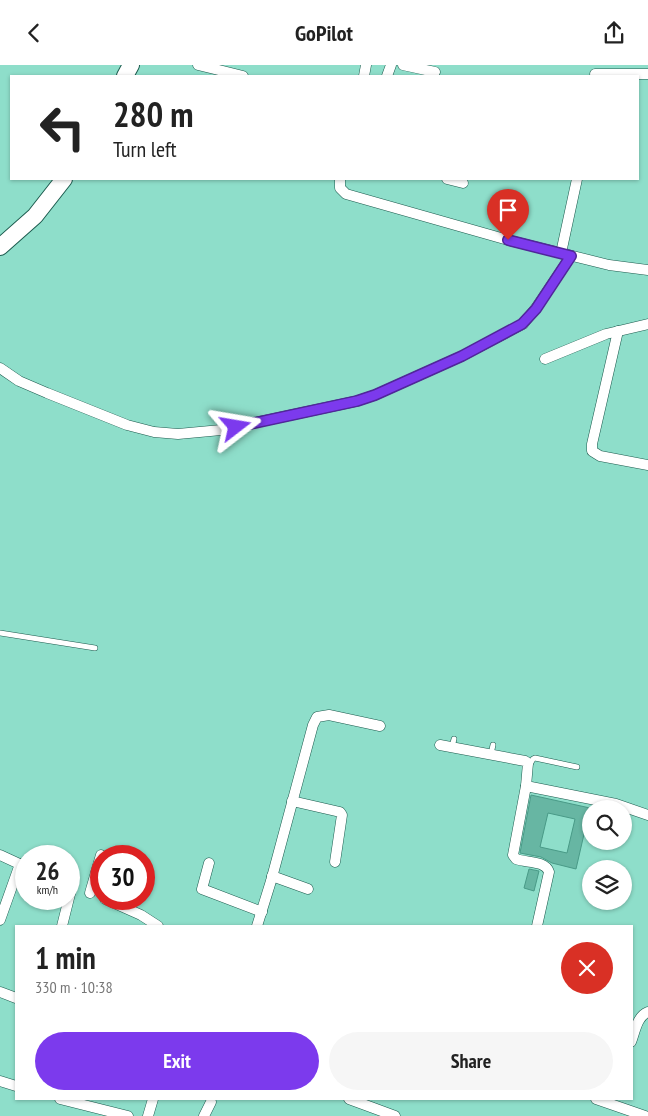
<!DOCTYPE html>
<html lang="en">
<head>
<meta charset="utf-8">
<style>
  :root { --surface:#fff; --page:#f6f6f6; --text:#222; --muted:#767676; --accent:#7c3aed }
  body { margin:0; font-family:"PT Sans Narrow",sans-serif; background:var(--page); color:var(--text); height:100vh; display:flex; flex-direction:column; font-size:19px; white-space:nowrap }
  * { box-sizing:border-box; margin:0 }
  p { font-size:16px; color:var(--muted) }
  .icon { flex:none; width:28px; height:28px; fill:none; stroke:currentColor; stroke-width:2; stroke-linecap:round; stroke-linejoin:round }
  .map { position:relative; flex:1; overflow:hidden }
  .panel { position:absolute; left:15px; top:860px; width:618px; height:175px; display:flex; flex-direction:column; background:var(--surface); border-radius:0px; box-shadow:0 1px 4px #0004 }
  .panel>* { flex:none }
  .banner { position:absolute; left:10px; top:10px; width:629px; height:105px; border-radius:0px; box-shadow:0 1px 4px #0004; background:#fff; color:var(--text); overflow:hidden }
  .tools { position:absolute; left:582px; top:735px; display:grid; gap:10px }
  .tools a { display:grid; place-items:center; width:50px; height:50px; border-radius:50%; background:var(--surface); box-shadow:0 1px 4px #0004; font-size:25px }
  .speed { position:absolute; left:15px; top:780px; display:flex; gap:10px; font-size:25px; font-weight:700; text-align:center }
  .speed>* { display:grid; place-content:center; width:65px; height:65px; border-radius:50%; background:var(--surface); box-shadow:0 1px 4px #0004; line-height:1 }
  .speed small { font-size:12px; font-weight:400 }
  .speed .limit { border:8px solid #d22; background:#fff; color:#111 }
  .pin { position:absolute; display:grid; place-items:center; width:42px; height:42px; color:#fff; margin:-51px -21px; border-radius:50% 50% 50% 0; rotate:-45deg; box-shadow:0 0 5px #0007 }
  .pin .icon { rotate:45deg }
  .me { position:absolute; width:55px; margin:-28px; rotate:76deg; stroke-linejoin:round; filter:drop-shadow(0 0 4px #0008) }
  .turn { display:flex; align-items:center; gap:18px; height:105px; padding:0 20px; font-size:22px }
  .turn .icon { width:65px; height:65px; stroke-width:2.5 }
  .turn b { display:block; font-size:35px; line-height:42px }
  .round { display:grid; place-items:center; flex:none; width:52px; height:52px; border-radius:26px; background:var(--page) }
  .headline { display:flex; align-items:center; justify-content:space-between; height:85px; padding:0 20px }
  h1 { font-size:30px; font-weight:700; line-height:38px }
  .action { display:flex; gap:10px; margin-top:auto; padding:10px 20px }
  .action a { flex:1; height:58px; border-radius:30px; background:var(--accent); color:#fff; font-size:20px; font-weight:700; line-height:58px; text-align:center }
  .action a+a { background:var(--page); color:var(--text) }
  header { display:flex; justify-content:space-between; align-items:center; height:65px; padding:0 20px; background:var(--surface); font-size:22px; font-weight:700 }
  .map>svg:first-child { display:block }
</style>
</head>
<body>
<header><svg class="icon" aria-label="back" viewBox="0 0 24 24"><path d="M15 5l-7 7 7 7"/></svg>GoPilot<svg class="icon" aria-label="share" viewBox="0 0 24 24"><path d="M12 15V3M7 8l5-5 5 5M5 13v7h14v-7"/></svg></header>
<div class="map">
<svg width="648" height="1051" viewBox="0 0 648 1051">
  <rect width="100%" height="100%" fill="#8edeca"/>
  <!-- building -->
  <g fill="#67b6a3" stroke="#499a87" fill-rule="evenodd">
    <path d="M531,730L590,743L576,804L552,798L541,792L520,788ZM548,748L575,754L567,788L540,782Z"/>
    <path d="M529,804L539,806L534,826L524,823Z"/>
  </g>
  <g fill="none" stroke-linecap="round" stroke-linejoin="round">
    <defs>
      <g id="lane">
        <path d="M0,568L95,583"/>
        <path d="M452,682L454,674"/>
        <path d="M491,689L493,680"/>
        <path d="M529,701L533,694L535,693L577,702"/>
      </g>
      <g id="street">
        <path d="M198,0L243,11"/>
        <path d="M403,0L435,7"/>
        <path d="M595,9H648"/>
        <path d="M364,11L366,0"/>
        <path d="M387,11L391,0"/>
        <path d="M340,114V123L346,129L508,175L609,200L648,205"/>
        <path d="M447,114L463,118"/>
        <path d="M561,188L577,114"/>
        <path d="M618,266L592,379V386L600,391L648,400"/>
        <path d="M545,294L606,269L648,259"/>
        <path d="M0,303L19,316L47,328L127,360L154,367L178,369L221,365L357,336L375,330L462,291L523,259L536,243L571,191"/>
        <path d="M440,680L525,696L528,698L526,721L513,790L516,794C526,798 545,795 549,807L537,861"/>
        <path d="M526,721L616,739L648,750"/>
        <path d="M292,736L340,747L342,750L335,797"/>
        <path d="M0,790L26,802"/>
        <path d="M209,798L202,824L262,847"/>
        <path d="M272,811L308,824"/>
        <path d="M90,828L101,790"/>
        <path d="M105,834L141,850L158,861"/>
        <path d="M0,855L20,799"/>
        <path d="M62,861L72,821"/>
        <path d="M257,861L271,816L313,660L317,652L329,650L380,661"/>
        <path d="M0,927L16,933"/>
        <path d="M631,977C635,967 637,951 648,947"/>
        <path d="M0,1016L16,1021"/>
        <path d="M60,1034L128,1051"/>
        <path d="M349,1034L395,1051"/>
        <path d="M596,1034L645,1051"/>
        <path d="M148,1051L153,1034"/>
        <path d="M204,1051L211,1037"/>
      </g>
      <g id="primary">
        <path d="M125,11L131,0"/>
        <path d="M0,182L35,151L64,114"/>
      </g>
    </defs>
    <!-- lane casing -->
    <use href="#lane" stroke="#1c5b4e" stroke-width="6"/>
    <!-- street casing -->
    <use href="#street" stroke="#1c5b4e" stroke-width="11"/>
    <!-- primary casing -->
    <use href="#primary" stroke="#1c5b4e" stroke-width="18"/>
    <!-- lane -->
    <use href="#lane" stroke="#fff" stroke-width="5"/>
    <!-- street -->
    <use href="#street" stroke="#fff" stroke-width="10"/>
    <!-- primary -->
    <use href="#primary" stroke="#fff" stroke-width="16"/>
  </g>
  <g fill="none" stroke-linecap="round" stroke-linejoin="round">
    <defs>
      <path id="route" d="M236,362L357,336L375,330L462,291L522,259L536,244L571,191L508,175"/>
    </defs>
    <!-- route casing -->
    <use href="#route" stroke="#51269a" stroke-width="12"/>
    <!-- route -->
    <use href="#route" stroke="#7c3aed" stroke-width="9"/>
  </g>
</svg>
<div class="tools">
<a><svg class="icon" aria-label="search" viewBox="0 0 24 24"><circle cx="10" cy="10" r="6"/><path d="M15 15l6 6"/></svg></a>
<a><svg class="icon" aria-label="layers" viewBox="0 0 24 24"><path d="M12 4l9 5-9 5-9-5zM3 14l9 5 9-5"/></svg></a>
</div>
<div class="speed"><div>26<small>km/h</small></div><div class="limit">30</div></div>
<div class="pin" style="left:508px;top:175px;background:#d93025"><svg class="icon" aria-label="arrive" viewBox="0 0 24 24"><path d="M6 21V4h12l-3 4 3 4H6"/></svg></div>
<svg class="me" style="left:236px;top:362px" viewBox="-20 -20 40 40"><path d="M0-17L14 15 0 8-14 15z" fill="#7c3aed" stroke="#fff" stroke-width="4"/></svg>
<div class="banner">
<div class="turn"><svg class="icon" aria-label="left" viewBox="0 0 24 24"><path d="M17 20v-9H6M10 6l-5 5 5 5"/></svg><div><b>280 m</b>Turn left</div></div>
</div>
<section class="panel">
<div class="headline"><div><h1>1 min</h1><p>330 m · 10:38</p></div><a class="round" style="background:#d93025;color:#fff"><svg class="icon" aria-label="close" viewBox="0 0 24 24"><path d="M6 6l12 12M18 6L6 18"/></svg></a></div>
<div class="action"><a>Exit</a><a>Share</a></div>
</section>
</div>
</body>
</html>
